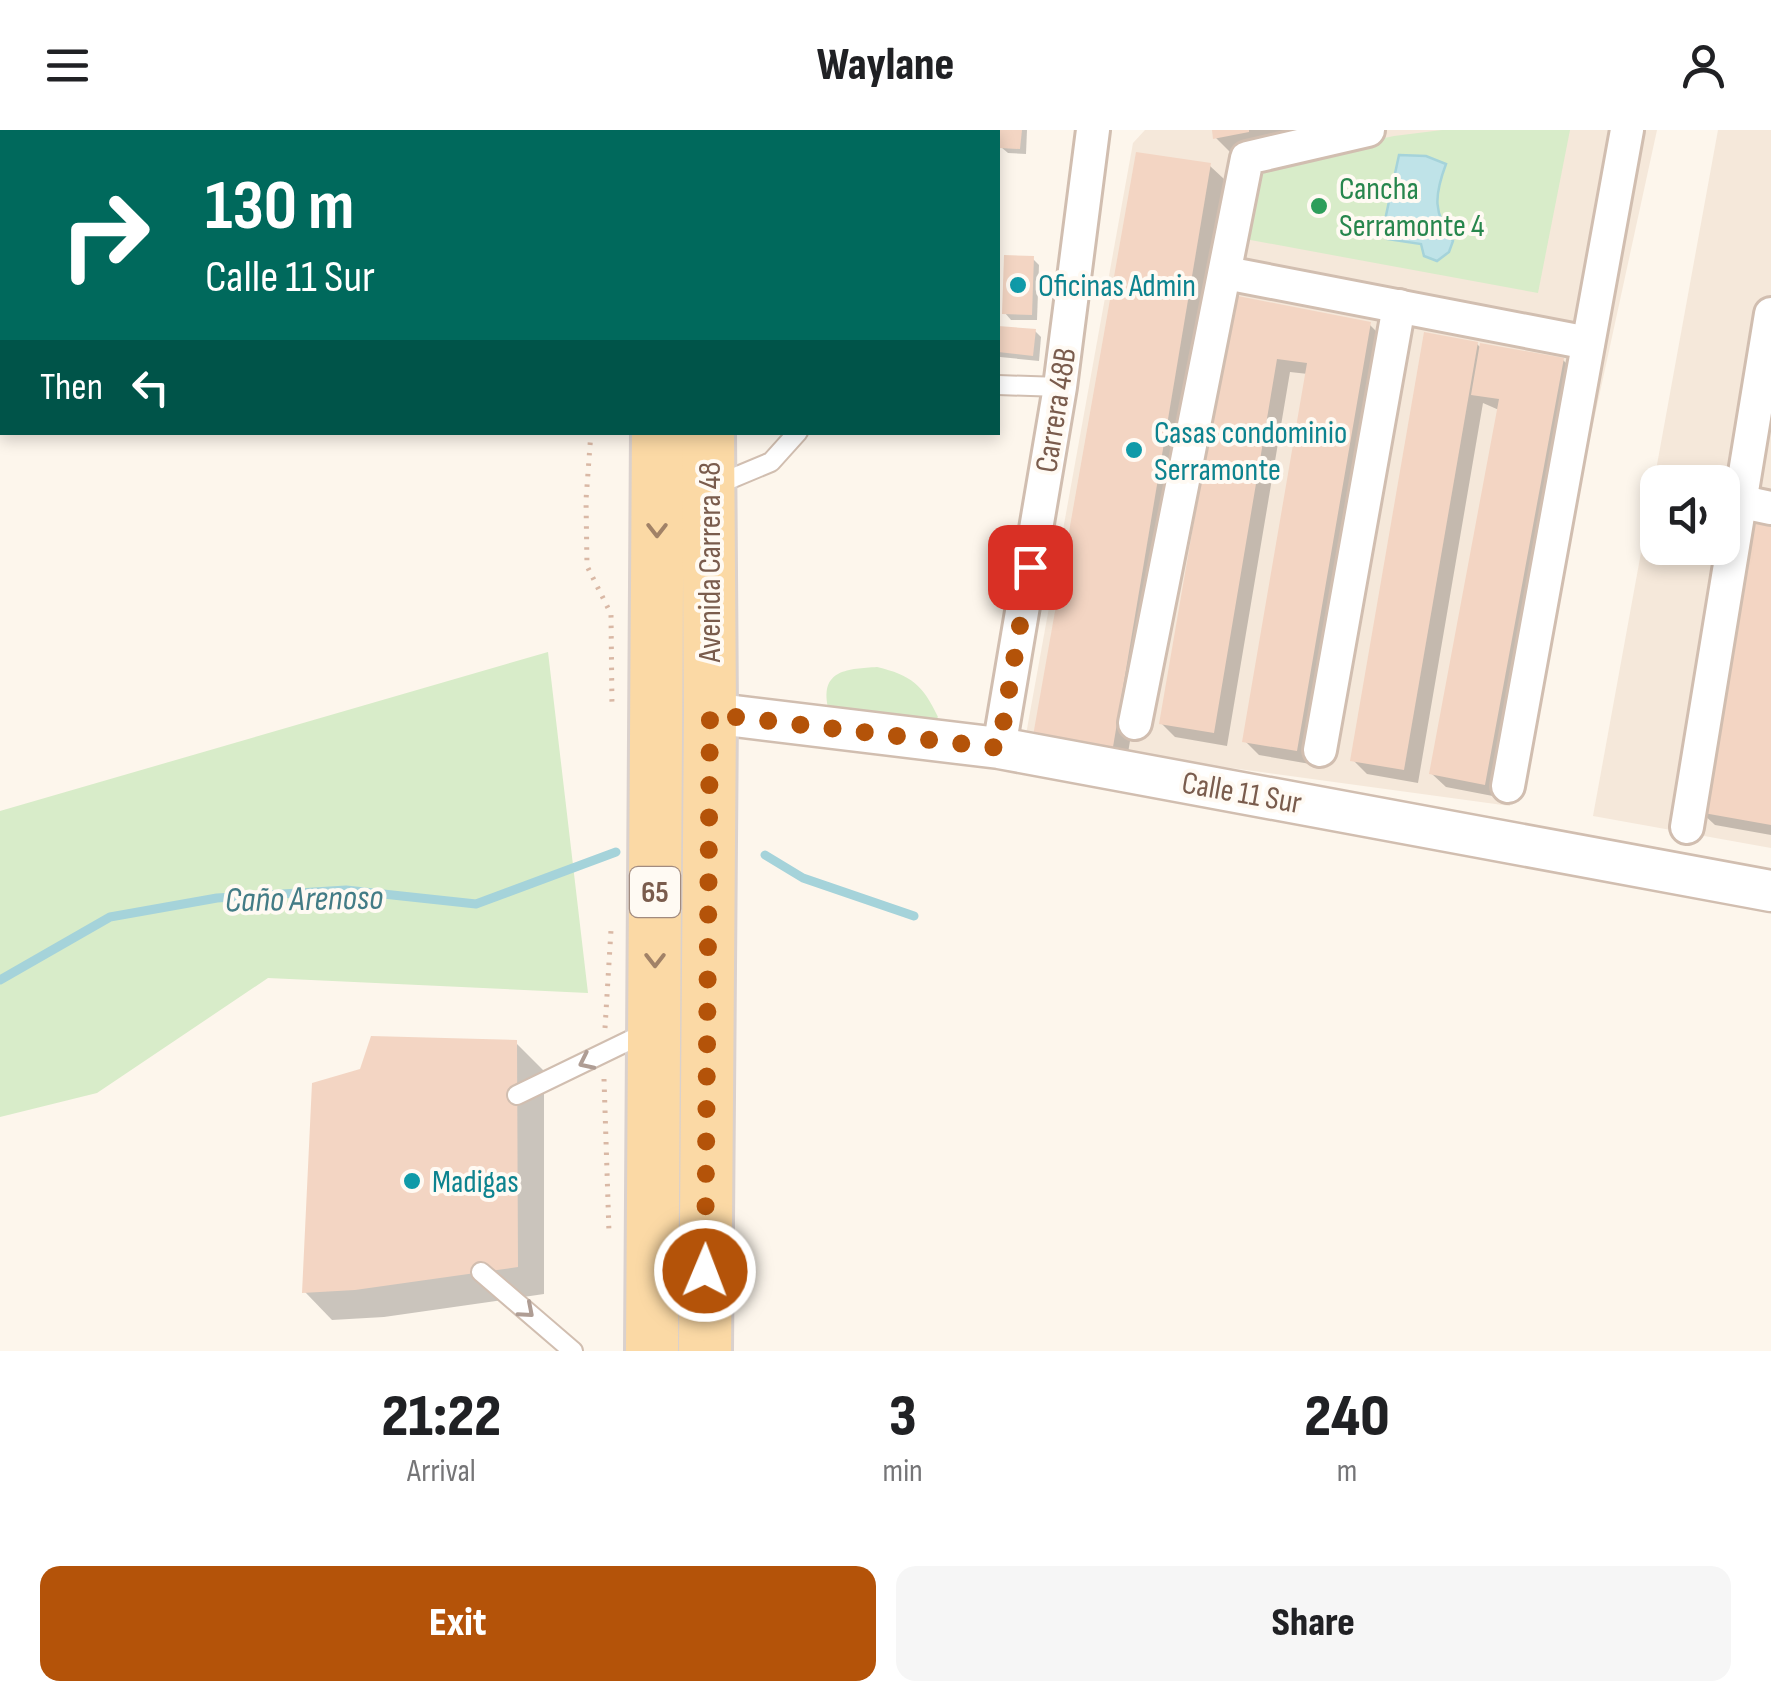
<!DOCTYPE html>
<html lang="en">
<head>
<meta charset="utf-8">
<style>
  :root { --surface:#fff; --page:#f6f6f6; --text:#202124; --muted:#757577; --accent:#b45309 }
  body { margin:0; font-family:"Sofia Sans Condensed",sans-serif; background:var(--page); color:var(--text); height:100vh; display:flex; flex-direction:column; font-size:38px; white-space:nowrap }
  * { box-sizing:border-box; margin:0 }
  p { font-size:32px; color:var(--muted) }
  .icon { flex:none; width:55px; height:55px; fill:none; stroke:currentColor; stroke-width:2; stroke-linecap:round; stroke-linejoin:round }
  .map { position:relative; height:1221px; overflow:hidden }
  .details { display:flex; flex-direction:column; background:var(--surface); flex:1 }
  .details>* { flex:none }
  .hud { position:absolute; left:0px; top:0px; width:1000px; height:305px; box-shadow:0 5px 15px #0003; background:#00695c; color:#fff; overflow:hidden }
  .buttons { position:absolute; left:1640px; top:335px; display:grid; gap:20px }
  .buttons a { display:grid; place-items:center; width:100px; height:100px; border-radius:20px; background:var(--surface); box-shadow:0 5px 15px #0003; font-size:50px }
  .pin { position:absolute; display:grid; place-items:center; width:85px; height:85px; color:#fff; margin:-42px; border-radius:20px; box-shadow:0 5px 15px #0006 }
  .me { position:absolute; width:110px; margin:-55px; rotate:1deg; stroke-linejoin:round; filter:drop-shadow(0 0 8px #0008) }
  .turn { display:flex; align-items:center; gap:35px; height:210px; padding:0 40px; font-size:45px }
  .turn .icon { width:130px; height:130px; stroke-width:2.5 }
  .turn b { display:block; font-size:70px; line-height:85px }
  .then { display:flex; align-items:center; height:95px; padding:0 40px; background:#0003; gap:20px; font-size:38px }
  .eta { display:flex; justify-content:space-evenly; align-items:center; height:170px; text-align:center }
  .eta b { font-size:60px; font-weight:800; line-height:70px }
  .cta { display:flex; gap:20px; margin-top:auto; padding:20px 40px }
  .cta a { flex:1; height:115px; border-radius:20px; background:var(--accent); color:#fff; font-size:40px; font-weight:800; line-height:115px; text-align:center }
  .cta a+a { background:var(--page); color:var(--text) }
  header { display:flex; justify-content:space-between; align-items:center; height:130px; padding:0 40px; background:var(--surface); font-size:45px; font-weight:800 }
  .map>svg:first-child { display:block }
</style>
</head>
<body>
<header><svg class="icon" aria-label="menu" viewBox="0 0 24 24"><path d="M4 6h16M4 12h16M4 18h16"/></svg>Waylane<svg class="icon" aria-label="person" viewBox="0 0 24 24"><circle cx="12" cy="8" r="4"/><path d="M4 21q1-7 8-7t8 7"/></svg></header>
<div class="map">
<svg width="1771" height="1221" viewBox="0 0 1771 1221">
  <rect width="100%" height="100%" fill="#fdf6ec"/>
  <!-- residential -->
  <g fill="#f5e8da" fill-rule="evenodd">
    <path d="M1145,0H1657L1510,676L1025,610L1133,13Z"/>
    <path d="M1718,0H1771V718L1593,686ZM1658,352H1722V418H1658Z"/>
  </g>
  <!-- green -->
  <g fill="#d8ecc9">
    <path d="M1442,0H1570L1538,163L1245,109L1256,35L1394,6Z"/>
    <path d="M548,522L588,863L268,848L97,963L0,987V681Z"/>
    <path d="M877,537C911,545 923,555 938,587L927,600L828,577C820,539 849,539 877,537Z"/>
  </g>
  <!-- water -->
  <path fill="#bfe3e8" stroke="#a5d3da" stroke-width="2.5" d="M1399,25L1426,26L1446,34C1434,66 1433,83 1453,111L1449,122L1437,131L1424,126L1421,114L1387,109L1385,90Z"/>
  <!-- shadow -->
  <g fill="#0003">
    <rect x="253" y="0" width="167" height="2"/>
    <path d="M1002,0H1027L1026,24L1008,23L1001,17Z"/>
    <path d="M1214,0H1336L1230,22L1216,8Z"/>
    <path d="M1210,36L1224,49L1127,629L1064,613Z"/>
    <path d="M1033,129L1039,135L1037,190H1011L1005,183Z"/>
    <path d="M1235,168L1369,194L1383,208L1310,634L1259,625L1245,611L1308,244L1290,242L1227,616L1175,607L1162,594Z"/>
    <path d="M998,198L1035,201L1041,207L1039,231L1000,227Z"/>
    <path d="M1477,214L1482,219L1563,230L1577,244L1498,667L1446,657L1432,644L1499,280L1483,273L1418,653L1367,644L1353,630Z"/>
    <path d="M1771,394V705L1715,695L1701,682Z"/>
    <path d="M516,913L544,941V1164L384,1187L332,1190L305,1162Z"/>
  </g>
  <g fill="none" stroke-linecap="round" stroke-linejoin="round">
    <!-- stream -->
    <g stroke="#a5d3da" stroke-width="9">
      <path d="M765,725L803,748L914,786"/>
      <path d="M0,850L110,787L217,768L346,760L476,774L616,722"/>
    </g>
  </g>
  <!-- building -->
  <g fill="#f3d5c3">
    <path d="M1000,0H1022L1020,19L999,18Z"/>
    <path d="M1212,0H1249V2L1213,9Z"/>
    <path d="M1136,22L1211,33L1113,617L1033,606Z"/>
    <path d="M1004,125L1034,126L1032,185L1002,184Z"/>
    <path d="M1233,165L1371,192L1297,621L1242,612L1307,233L1277,229L1214,603L1159,594Z"/>
    <path d="M998,196L1036,199L1033,226L998,222Z"/>
    <path d="M1424,202L1478,212L1404,640L1350,631Z"/>
    <path d="M1480,213L1564,228L1485,655L1429,644L1499,269L1471,265Z"/>
    <path d="M1744,386L1771,391V695L1698,682Z"/>
    <path d="M371,906L517,910L518,1137L355,1160L302,1163L312,953L360,939Z"/>
  </g>
  <g fill="none" stroke-linecap="round" stroke-linejoin="round">
    <defs>
      <g id="service">
        <path d="M733,0L739,2"/>
        <path d="M969,2V0"/>
        <path d="M998,255L1060,257"/>
        <path d="M716,355L771,332L798,302"/>
        <path d="M517,965L649,901"/>
        <path d="M481,1142L573,1221"/>
      </g>
      <g id="minor">
        <path d="M1226,143L1588,213"/>
        <path d="M1738,371L1771,378"/>
        <path d="M1135,593L1247,28L1368,0"/>
        <path d="M999,618L1060,257L1093,0"/>
        <path d="M1320,620L1399,176"/>
        <path d="M1508,656L1627,0"/>
        <path d="M1687,697L1771,184"/>
      </g>
      <path id="tertiary" d="M710,583L999,618L1771,761"/>
      <g id="primary">
        <path d="M705,0V2"/>
        <path d="M660,2V0"/>
        <path d="M652,1221L658,302"/>
        <path d="M705,1221L710,583L708,302"/>
      </g>
    </defs>
    <!-- service casing -->
    <use href="#service" stroke="#d1beb0" stroke-width="22"/>
    <!-- minor casing -->
    <use href="#minor" stroke="#d1beb0" stroke-width="38"/>
    <!-- tertiary casing -->
    <use href="#tertiary" stroke="#d1beb0" stroke-width="45"/>
    <!-- primary casing -->
    <use href="#primary" stroke="#dad1cd" stroke-width="58"/>
    <!-- path -->
    <g stroke="#d9b8a5" stroke-width="5" stroke-dasharray="2.5 8" stroke-linecap="butt">
      <path d="M591,302L586,370L587,436L611,484L612,579"/>
      <path d="M605,898L611,800"/>
      <path d="M604,949L609,1103"/>
    </g>
    <!-- service -->
    <use href="#service" stroke="#fff" stroke-width="18"/>
    <!-- minor -->
    <use href="#minor" stroke="#fff" stroke-width="32"/>
    <!-- tertiary -->
    <use href="#tertiary" stroke="#fff" stroke-width="40"/>
    <!-- primary -->
    <use href="#primary" stroke="#fbd9a5" stroke-width="52"/>
  </g>
  <!-- one-way arrows -->
  <defs><path id="oneway-chevron" d="M-2-3.5L2.5 0L-2 3.5" fill="none" stroke-width="1.6" stroke-linecap="round" stroke-linejoin="round" transform="scale(2.5)"/></defs>
  <g stroke="#a18267">
    <use href="#oneway-chevron" transform="translate(657 400) rotate(90)"/>
    <use href="#oneway-chevron" transform="translate(655 830) rotate(90)"/>
  </g>
  <g stroke="#af9d94">
    <use href="#oneway-chevron" transform="translate(586 932) rotate(154)"/>
    <use href="#oneway-chevron" transform="translate(527 1181) rotate(41)"/>
  </g>
  <g fill="none" stroke-linecap="round" stroke-linejoin="round">
    <!-- route -->
    <path stroke="#b45309" stroke-width="18" stroke-dasharray="0 32.4" d="M705,1141L710,584L999,618L1030,437"/>
  </g>
  <!-- markers -->
  <circle fill="#2e9e5b" stroke="#fffaf3" stroke-width="4" cx="1319" cy="76" r="10"/>
  <g fill="#0f9aa8" stroke="#fffaf3" stroke-width="4">
    <circle cx="1018" cy="155" r="10"/>
    <circle cx="1134" cy="320" r="10"/>
    <circle cx="412" cy="1051" r="10"/>
  </g>
  <g text-anchor="middle" stroke-width="8" stroke-linejoin="round" paint-order="stroke">
    <!-- shield labels -->
    <rect fill="#fffaf3" stroke="#a28b7f" stroke-width="2.5" x="630" y="737" width="50" height="50" rx="8"/>
    <g font-size="30" font-weight="bold" fill="#7a5c4d">
      <text x="655" y="772">65</text>
    </g>
    <!-- leisure labels -->
    <g font-size="32" fill="#27864d" stroke="#fffaf3" text-anchor="start">
      <text x="1339" y="69">Cancha<tspan x="1339" dy="37">Serramonte 4</tspan></text>
    </g>
    <!-- culture labels -->
    <g font-size="32" fill="#0d838f" stroke="#fffaf3" text-anchor="start">
      <text x="1038" y="166">Oficinas Admin</text>
      <text x="1154" y="313">Casas condominio<tspan x="1154" dy="37">Serramonte</tspan></text>
      <text x="432" y="1062">Madigas</text>
    </g>
    <!-- street labels -->
    <g font-size="32" fill="#7a5c4d" stroke="#fffaf3">
      <text transform="translate(1055 280) rotate(-81)" y="11">Carrera 48B</text>
      <text transform="translate(709 432) rotate(-90)" y="11">Avenida Carrera 48</text>
      <text transform="translate(1242 662) rotate(10)" y="11">Calle 11 Sur</text>
    </g>
    <!-- water labels -->
    <g font-size="35" font-style="italic" fill="#437c86" stroke="#fffaf3">
      <text transform="translate(304 768) rotate(-1)" y="12">Caño Arenoso</text>
    </g>
  </g>
</svg>
<div class="buttons">
<a><svg class="icon" aria-label="sound" viewBox="0 0 24 24"><path d="M4 9h4l5-4v14l-5-4H4zM17 9q2 3 0 6"/></svg></a>
</div>
<div class="pin" style="left:1030px;top:437px;background:#d93025"><svg class="icon" aria-label="arrive" viewBox="0 0 24 24"><path d="M6 21V4h12l-3 4 3 4H6"/></svg></div>
<svg class="me" style="left:705px;top:1141px" viewBox="-20 -20 40 40"><circle r="17" fill="#b45309" stroke="#fff" stroke-width="3"/><path d="M0-11L8 9 0 5-8 9z" fill="#fff"/></svg>
<div class="hud">
<div class="turn"><svg class="icon" aria-label="right" viewBox="0 0 24 24"><path d="M7 20v-9h11M14 6l5 5-5 5"/></svg><div><b>130 m</b>Calle 11 Sur</div></div>
<div class="then">Then<svg class="icon" aria-label="left" viewBox="0 0 24 24"><path d="M17 20v-9H6M10 6l-5 5 5 5"/></svg></div>
</div>
</div>
<section class="details">
<div class="eta">
<div><b>21:22</b><p>Arrival</p></div>
<div><b>3</b><p>min</p></div>
<div><b>240</b><p>m</p></div>
</div>
<div class="cta"><a>Exit</a><a>Share</a></div>
</section>
</body>
</html>
